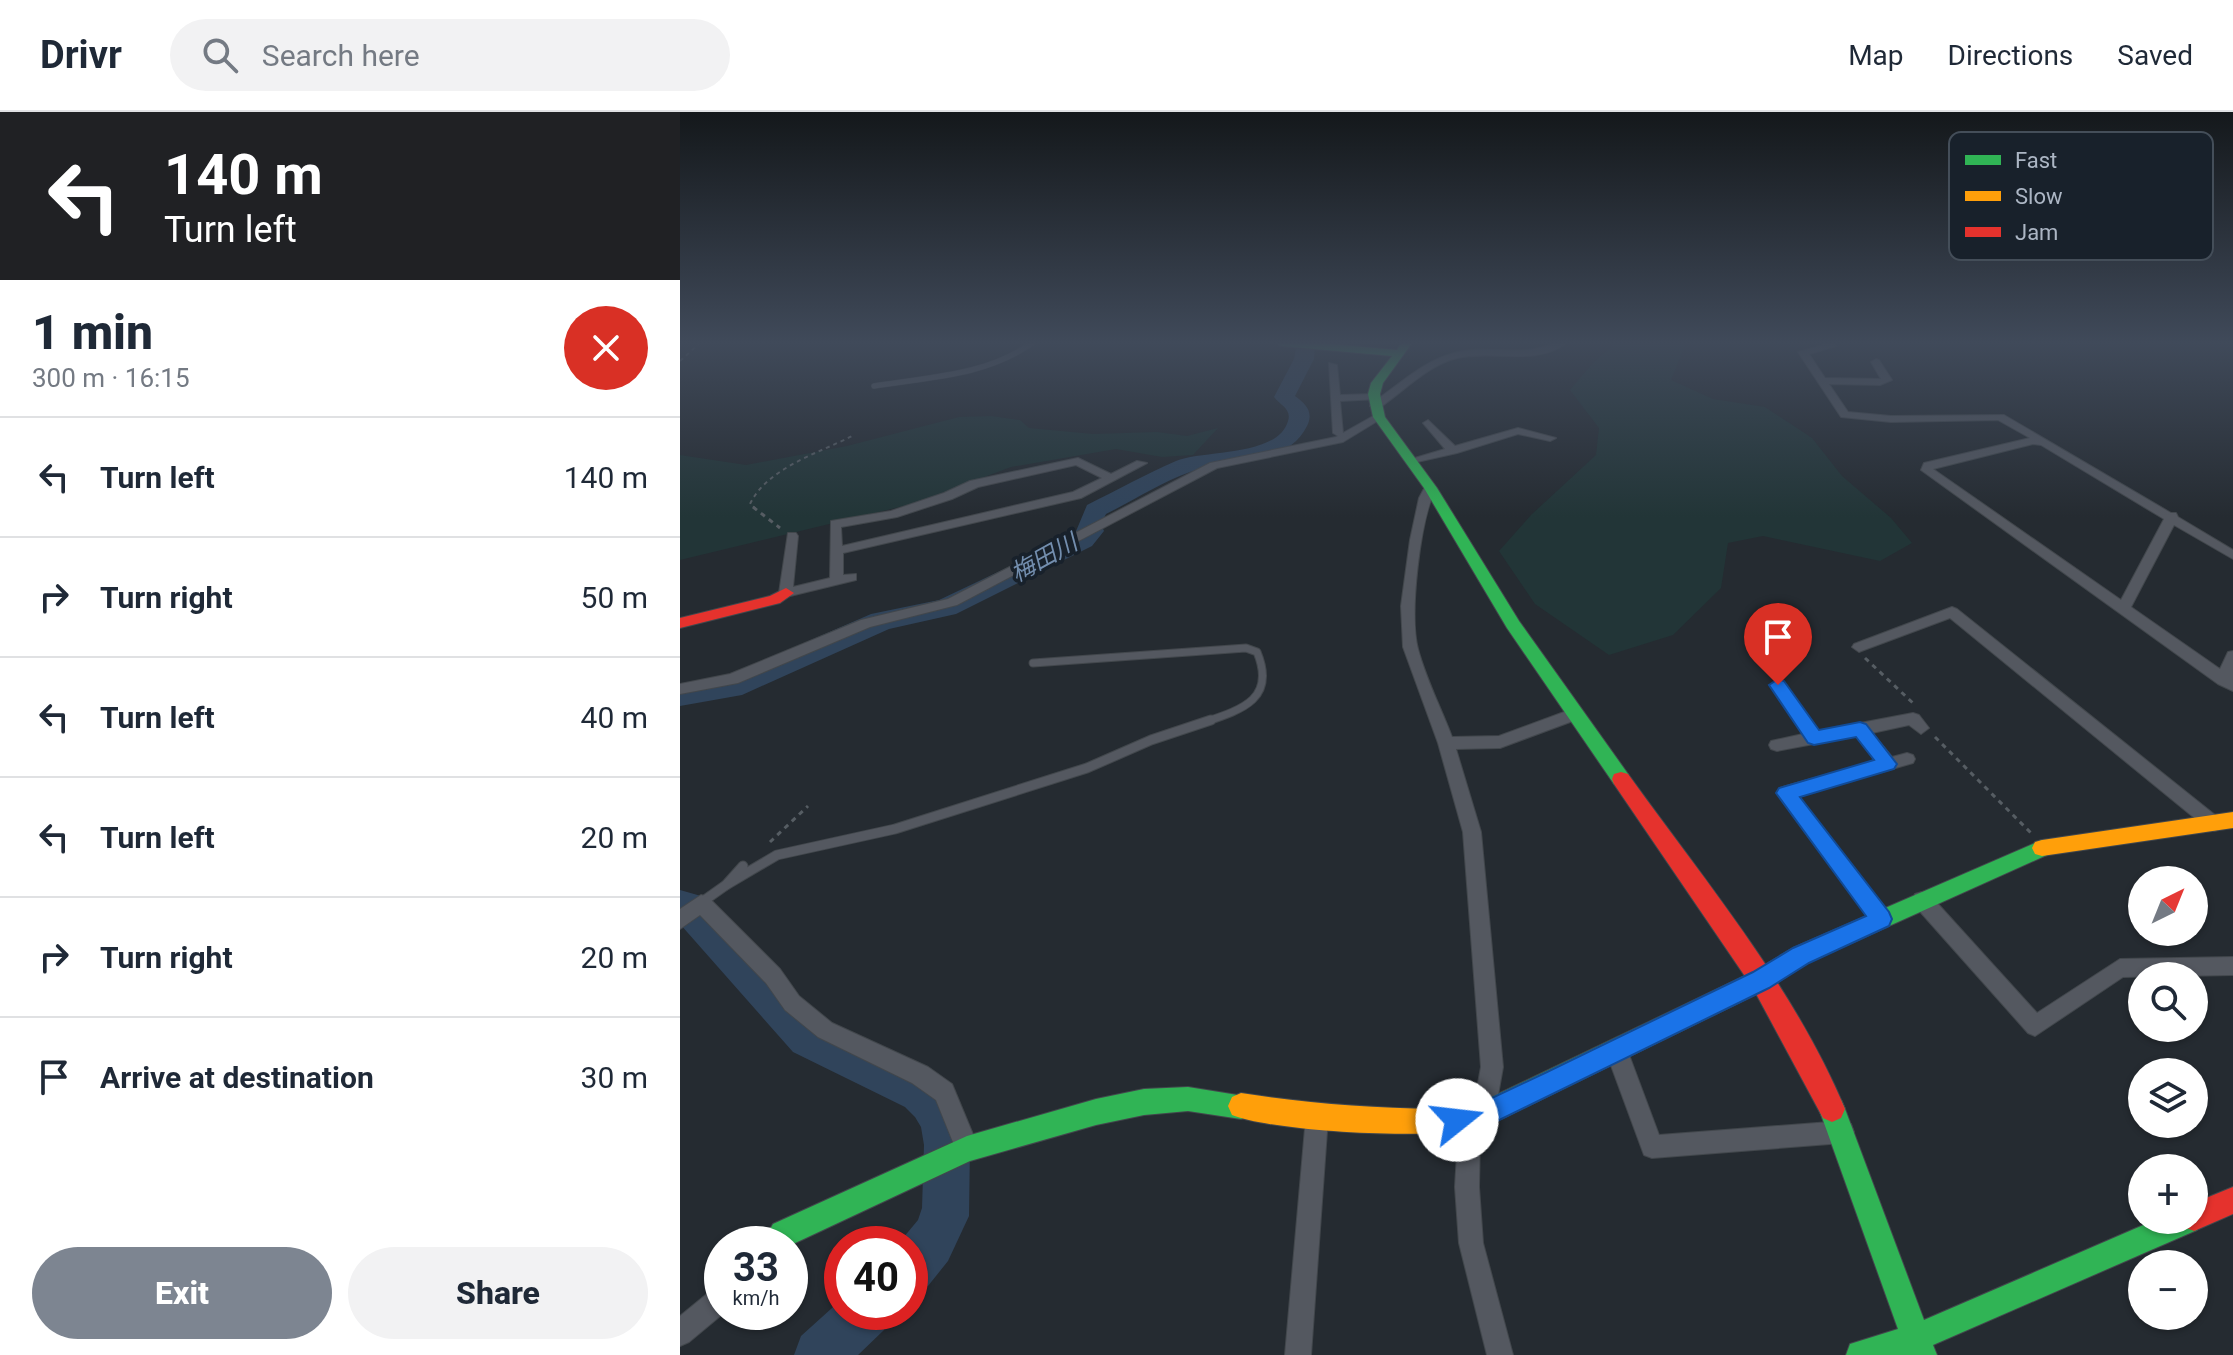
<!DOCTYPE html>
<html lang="en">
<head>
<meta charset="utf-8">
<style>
  :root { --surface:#fff; --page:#f2f2f3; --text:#1f2937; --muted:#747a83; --line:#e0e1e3; --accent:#7d8591 }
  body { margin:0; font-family:Roboto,"Noto Sans JP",sans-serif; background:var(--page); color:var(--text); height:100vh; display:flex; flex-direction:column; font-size:30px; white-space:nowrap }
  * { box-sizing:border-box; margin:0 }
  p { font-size:26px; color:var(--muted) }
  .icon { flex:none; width:44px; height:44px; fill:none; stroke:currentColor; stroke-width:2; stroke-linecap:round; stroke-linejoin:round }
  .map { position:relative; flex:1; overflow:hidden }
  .sheet { display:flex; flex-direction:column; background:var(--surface); width:680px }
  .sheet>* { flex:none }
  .hud { background:#202124; color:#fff; overflow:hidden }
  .needle { width:52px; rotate:43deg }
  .buttons { position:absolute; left:1448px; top:754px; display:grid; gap:16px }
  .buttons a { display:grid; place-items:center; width:80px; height:80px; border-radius:50%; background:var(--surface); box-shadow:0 2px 6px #0004; font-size:40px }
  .speed { position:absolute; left:24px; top:1114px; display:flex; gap:16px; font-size:40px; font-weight:700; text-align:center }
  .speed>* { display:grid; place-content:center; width:104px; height:104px; border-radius:50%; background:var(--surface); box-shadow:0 2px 6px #0004; line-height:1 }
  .speed small { font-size:20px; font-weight:400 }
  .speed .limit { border:12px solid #d22; background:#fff; color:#111 }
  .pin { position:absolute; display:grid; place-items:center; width:68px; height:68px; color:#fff; margin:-82px -34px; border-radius:50% 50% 50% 0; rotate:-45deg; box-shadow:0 0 8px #0007 }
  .pin .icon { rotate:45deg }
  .me { position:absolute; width:88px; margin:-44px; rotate:74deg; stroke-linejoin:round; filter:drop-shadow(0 0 6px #0008) }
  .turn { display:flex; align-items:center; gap:28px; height:168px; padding:0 32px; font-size:36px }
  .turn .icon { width:104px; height:104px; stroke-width:2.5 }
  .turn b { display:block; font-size:56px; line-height:68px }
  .round { display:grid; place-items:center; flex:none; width:84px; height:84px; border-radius:42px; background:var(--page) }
  .headline { display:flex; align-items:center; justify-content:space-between; height:136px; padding:0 32px }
  h1 { font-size:48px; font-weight:800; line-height:60px }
  .action { display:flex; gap:16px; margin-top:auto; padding:16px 32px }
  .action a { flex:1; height:92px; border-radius:48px; background:var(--accent); color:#fff; font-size:32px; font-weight:800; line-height:92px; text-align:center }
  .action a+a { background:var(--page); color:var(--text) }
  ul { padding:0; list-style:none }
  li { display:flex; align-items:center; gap:24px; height:120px; padding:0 32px; border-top:2px solid var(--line) }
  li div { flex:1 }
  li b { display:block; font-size:30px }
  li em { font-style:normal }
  header { display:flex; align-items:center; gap:48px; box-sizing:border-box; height:112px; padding:0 40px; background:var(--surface); border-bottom:2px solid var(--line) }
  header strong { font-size:38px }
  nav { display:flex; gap:44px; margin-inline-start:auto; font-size:28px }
  .search { width:560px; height:72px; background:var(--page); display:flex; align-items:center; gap:20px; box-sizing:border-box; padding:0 28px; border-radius:44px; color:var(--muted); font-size:30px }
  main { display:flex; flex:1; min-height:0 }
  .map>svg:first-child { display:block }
</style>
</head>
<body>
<header>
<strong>Drivr</strong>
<div class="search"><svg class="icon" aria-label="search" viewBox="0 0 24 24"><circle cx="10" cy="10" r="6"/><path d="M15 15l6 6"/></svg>Search here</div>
<nav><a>Map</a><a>Directions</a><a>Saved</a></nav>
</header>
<main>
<section class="sheet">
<div class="hud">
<div class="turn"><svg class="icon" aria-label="left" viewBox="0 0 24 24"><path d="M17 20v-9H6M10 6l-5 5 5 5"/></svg><div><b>140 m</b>Turn left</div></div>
</div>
<div class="headline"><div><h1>1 min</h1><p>300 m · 16:15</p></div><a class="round" style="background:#d93025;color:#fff"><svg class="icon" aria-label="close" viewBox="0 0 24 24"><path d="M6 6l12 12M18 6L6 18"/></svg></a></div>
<ul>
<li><svg class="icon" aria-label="left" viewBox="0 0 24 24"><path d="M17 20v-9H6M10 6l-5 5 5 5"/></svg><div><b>Turn left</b></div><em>140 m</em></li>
<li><svg class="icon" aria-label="right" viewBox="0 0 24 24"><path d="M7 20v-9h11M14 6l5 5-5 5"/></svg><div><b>Turn right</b></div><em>50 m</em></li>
<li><svg class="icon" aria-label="left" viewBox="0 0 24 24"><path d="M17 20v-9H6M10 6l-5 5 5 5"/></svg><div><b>Turn left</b></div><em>40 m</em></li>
<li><svg class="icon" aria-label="left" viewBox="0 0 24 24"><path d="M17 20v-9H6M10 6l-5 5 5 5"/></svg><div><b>Turn left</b></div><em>20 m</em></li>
<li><svg class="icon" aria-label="right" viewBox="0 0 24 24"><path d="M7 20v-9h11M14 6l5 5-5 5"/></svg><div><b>Turn right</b></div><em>20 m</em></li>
<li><svg class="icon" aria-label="arrive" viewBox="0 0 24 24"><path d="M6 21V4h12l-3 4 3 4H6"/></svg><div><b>Arrive at destination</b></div><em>30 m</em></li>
</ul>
<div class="action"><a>Exit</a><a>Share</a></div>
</section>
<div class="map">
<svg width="1553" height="1243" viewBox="0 0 1553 1243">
  <rect width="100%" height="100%" fill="#252b31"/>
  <!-- green -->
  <g fill="#223537">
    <path d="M936,231H1006L991,268L1033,287L1085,295L1132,326L1162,364L1211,406L1232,431L1200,449L1083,424L1048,431L1041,476L993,523L929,543L855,492L819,439L851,403L916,343L919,316L890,278L913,251Z"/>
    <path d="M311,304L340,308L349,316L413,322L477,320L507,324L538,316L513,343L482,345L436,337L331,355L232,392L0,448V343L66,353L167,334L279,305Z"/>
  </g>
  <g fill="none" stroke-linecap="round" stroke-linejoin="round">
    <!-- river -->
    <g fill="#30445b" fill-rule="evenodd">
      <path d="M617,231H635L634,247L615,284C626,292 634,300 627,314C607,355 547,348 510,360C481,370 453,389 426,402L421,412L424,419L412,434L276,502L209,517L62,583L0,594V572L46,565L191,502L259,488L394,424L407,393C437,378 466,362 496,349C523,338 598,345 608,309C612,297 600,293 594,285L614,247Z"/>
      <path d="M0,778L28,786L143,910L257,963L274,984L285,1011L290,1033L289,1104L268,1149L248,1174L230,1181V1132H218L238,1108L242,1096L244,1033L241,1015L235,1005L225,995L113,940L0,812Z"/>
      <path d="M162,1187V1200H212L204,1218L178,1243H114L121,1224Z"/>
    </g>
    <defs>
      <path id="lane-far2" d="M194,274C248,265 306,264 352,231"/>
      <path id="lane-far1" d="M353,551L566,536L577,540C596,586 564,597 525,610"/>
      <g id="lane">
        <path d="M46,773L97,743L215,717L407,656L471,628L531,608"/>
        <path d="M22,790L46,773L63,754"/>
      </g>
      <g id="street">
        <path d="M874,231H887C854,255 813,237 777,246C748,253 723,280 699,296L690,294L698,287L660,289L663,321L695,303L704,305L663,330L537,356L277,493L190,515L58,571L0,582V572L50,562L181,508L268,487L530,351L656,325L658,324L653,321L649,251L657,253L660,283L695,282L699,283V286C722,270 746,248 774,241C807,232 843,246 874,231Z"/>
        <path d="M1141,231H1153L1156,234L1129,242L1145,266L1201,267L1191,250L1196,247L1199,248L1212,268L1200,273L1149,272L1168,300L1211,304L1324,303L1491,401H1496L1498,405L1553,438V447L1494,413L1451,495L1540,557L1548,540L1553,539V579L1538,572L1241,358L1244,351L1350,326L1318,308L1211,310L1161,305L1118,240L1143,233ZM1353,332L1361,333L1484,407L1441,488L1253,357Z"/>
        <path d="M748,308L775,334L838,316L876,326L870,329L838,322L777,341L728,352V348L765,337L743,311Z"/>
        <path d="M398,346L431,362L457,349L467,351L401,386L163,441V463L176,462V468L106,485L99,481L108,421H116L118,424L113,475L150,466L151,409L211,399L264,381L290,369ZM396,353L422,366L393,380L162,434L161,415L217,405L272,387L298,375Z"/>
        <path d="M750,372L756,376C740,407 729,503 738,537C746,567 761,596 772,625L819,624L895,596L903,602L901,606L820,636L776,637L801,720L823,955L818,983L800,1024L799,1075L803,1131L833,1243H807L779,1131L775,1075L778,1024L796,982L801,955L783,720L758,631L723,535L721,494L730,428L739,386L746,373Z"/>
        <path d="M1272,495L1277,497L1540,707L1543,712L1540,717L1534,719L1528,717L1270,506L1184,538L1179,540L1172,535L1174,532Z"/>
        <path d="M1098,568L1103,569L1138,619L1233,601L1239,603L1249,616L1241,622L1229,613L1192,621L1212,645L1227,641L1233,643L1235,647L1233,651L1118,684L1208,801L1211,807L1208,813L1201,816L1194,813L1097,681L1100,676L1106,674L1196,649L1176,624L1097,639L1091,637L1089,633L1091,629L1123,622L1090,573Z"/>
        <path d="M1242,780L1249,782L1357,901L1440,847L1553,845V863L1443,865L1355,924L1348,921L1235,794L1233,788L1235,782Z"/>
        <path d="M21,783L28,785L100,857L119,884L152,911L248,955L272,972L299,1037L295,1045L287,1049L279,1045L256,988L232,971L138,925L105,898L86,871L20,803L0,817V797Z"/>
        <path d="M937,929L945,932L979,1023L1163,1009L1171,1012L1174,1020L1171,1028L1163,1031L972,1046L964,1043L926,940L929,932Z"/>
        <path d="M637,994L645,997L648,1005L631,1243H605L626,1005L629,997Z"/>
        <path d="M42,1173V1200H45L9,1230L0,1234V1204L33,1177Z"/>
      </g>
      <g id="fast">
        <path d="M596,231H641L717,238L721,231H732L703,271L700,282L705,305L757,376L839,509L948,662L950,667L948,672H934L827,516L744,376L693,305L688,282L691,271L712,244L601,234Z"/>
        <path d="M1362,728L1369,730L1372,736L1369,742L1129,850L1089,876L809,1013L800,1017L791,1013L787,1004L791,995L1073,860L1113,836Z"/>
        <path d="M508,975L570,985L574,994L570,1003L561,1007L508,999L464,1003L416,1013L290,1049L113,1132L110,1136V1132H82L93,1112L287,1024L416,987L464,977Z"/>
        <path d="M1152,984L1161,988L1165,997L1244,1208L1475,1108H1514V1097L1521,1108L1517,1118L1253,1233L1257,1243H1166L1170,1232L1218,1217L1139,997L1143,988Z"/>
      </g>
      <g id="slow">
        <path d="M1553,700V716L1362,744L1355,742L1352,736L1355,730L1362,728Z"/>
        <path d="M561,981C625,991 689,996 754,997C772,998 792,988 809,995L813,1004L809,1013C767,1030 594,1020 552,1003L548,994L552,985Z"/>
      </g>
      <g id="jam">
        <path d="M106,476L114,481L100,491L0,516V506L90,484Z"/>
        <path d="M941,660L948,662C1024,768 1114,875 1165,997L1161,1006L1152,1010L1143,1006L1073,876L934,672L932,667L934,662Z"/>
        <path d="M1553,1075V1102L1514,1119L1504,1115L1502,1108H1514V1091Z"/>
      </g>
    </defs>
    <!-- lane-far2 casing -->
    <use href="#lane-far2" stroke="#42474c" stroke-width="6"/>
    <!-- lane-far1 casing -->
    <use href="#lane-far1" stroke="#42474c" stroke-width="9"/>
    <!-- lane casing -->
    <use href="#lane" stroke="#42474c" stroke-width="11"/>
    <!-- street casing -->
    <use href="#street" stroke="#42474c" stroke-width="2"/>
    <!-- fast casing -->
    <use href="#fast" stroke="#42474c" stroke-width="2"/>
    <!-- slow casing -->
    <use href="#slow" stroke="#42474c" stroke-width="2"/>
    <!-- jam casing -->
    <use href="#jam" stroke="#42474c" stroke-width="2"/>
    <!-- path-far1 -->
    <g stroke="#565d63" stroke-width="2" stroke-dasharray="4 4" stroke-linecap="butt">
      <path d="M0,249L20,231"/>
      <path d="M76,397L70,392C87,356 139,341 172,324"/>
    </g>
    <!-- path -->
    <g stroke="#565d63" stroke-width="3" stroke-dasharray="5 5" stroke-linecap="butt">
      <path d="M73,395L100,416"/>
      <path d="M1185,546L1234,592"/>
      <path d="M1255,625L1351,721"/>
      <path d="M90,730L128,694"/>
    </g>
    <!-- lane-far2 -->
    <use href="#lane-far2" stroke="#545860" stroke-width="5"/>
    <!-- lane-far1 -->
    <use href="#lane-far1" stroke="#545860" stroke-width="7"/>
    <!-- lane -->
    <use href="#lane" stroke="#545860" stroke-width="9"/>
    <!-- street -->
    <use href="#street" fill="#545860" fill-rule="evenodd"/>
    <!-- fast -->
    <use href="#fast" fill="#30b455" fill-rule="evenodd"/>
    <!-- slow -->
    <use href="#slow" fill="#ff9f0a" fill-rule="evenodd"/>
    <!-- jam -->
    <use href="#jam" fill="#e5322d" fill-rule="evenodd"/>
  </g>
  <!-- sky -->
  <linearGradient id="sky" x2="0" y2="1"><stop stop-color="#14181b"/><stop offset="0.57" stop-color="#404a5a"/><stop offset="1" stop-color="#404a5a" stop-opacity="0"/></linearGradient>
  <rect width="1553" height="405" fill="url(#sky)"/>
  <!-- route -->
  <path fill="#1a73e8" stroke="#114b97" stroke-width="2" d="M1098,567L1104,569L1139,618L1180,610L1186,612L1217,652L1214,657L1120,685L1209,800L1212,807L1209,814L1129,851L1089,876L805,1015L777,1021L768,1017L765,1008L768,999L795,994L867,960L1073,860L1113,836L1186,804L1096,681L1099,676L1194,648L1176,625L1134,633L1128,631L1089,573Z"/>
  <g text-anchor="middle" stroke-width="7" stroke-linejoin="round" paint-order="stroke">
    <!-- water labels -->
    <g font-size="24" font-style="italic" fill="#738eae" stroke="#18212b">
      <text transform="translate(364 446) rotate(-29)" y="8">梅田川</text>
    </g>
  </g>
  <!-- legend -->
  <rect x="1269" y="20" width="264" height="128" rx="12" fill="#18212b" stroke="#444e59" stroke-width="2"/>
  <rect x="1285" y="43" width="36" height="10" fill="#30b455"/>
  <rect x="1285" y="79" width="36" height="10" fill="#ff9f0a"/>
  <rect x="1285" y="115" width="36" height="10" fill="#e5322d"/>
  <g font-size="22" fill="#acb6c4">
    <text x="1335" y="56">Fast</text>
    <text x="1335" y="92">Slow</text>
    <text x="1335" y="128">Jam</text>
  </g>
</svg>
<div class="buttons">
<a><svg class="needle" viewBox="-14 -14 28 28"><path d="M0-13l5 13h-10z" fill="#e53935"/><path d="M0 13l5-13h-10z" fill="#747a83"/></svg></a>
<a><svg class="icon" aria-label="search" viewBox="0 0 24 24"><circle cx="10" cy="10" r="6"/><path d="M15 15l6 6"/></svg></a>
<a><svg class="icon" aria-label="layers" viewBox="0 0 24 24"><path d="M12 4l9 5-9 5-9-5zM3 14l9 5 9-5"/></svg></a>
<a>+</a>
<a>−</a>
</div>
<div class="speed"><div>33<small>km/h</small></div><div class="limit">40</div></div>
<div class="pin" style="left:1098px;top:573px;background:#d93025"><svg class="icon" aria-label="arrive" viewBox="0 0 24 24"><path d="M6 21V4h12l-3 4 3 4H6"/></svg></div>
<svg class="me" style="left:777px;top:1008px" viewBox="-20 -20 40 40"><circle r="19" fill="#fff"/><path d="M0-13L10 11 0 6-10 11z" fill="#1a73e8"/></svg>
</div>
</main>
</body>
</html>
